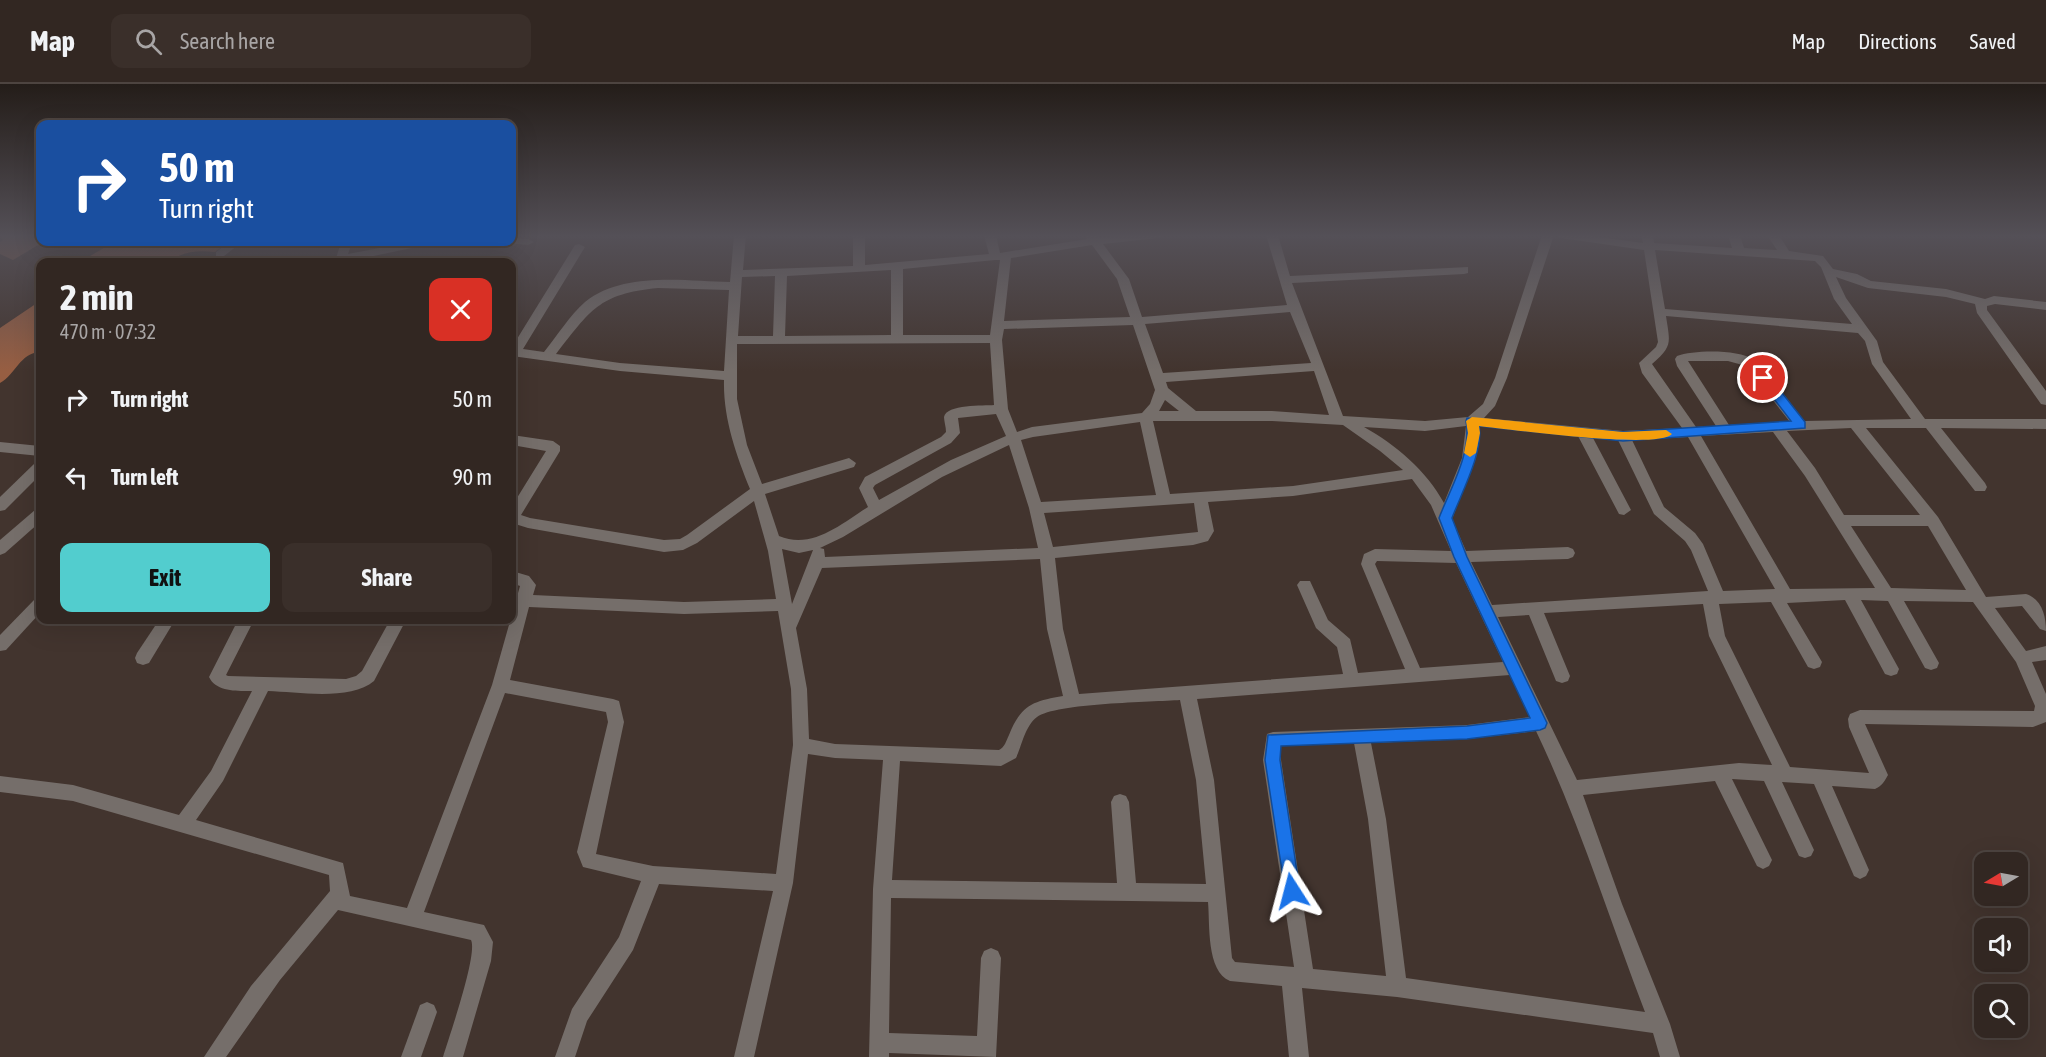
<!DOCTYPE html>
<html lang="en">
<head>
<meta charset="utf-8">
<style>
  :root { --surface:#322722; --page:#3a2f2a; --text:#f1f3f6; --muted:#a8a5a5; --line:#4d4440; --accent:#52cdce }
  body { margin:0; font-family:"Asap Condensed",sans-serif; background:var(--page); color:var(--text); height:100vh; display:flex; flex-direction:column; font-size:22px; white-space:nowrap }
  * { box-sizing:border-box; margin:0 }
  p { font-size:20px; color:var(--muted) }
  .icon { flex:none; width:33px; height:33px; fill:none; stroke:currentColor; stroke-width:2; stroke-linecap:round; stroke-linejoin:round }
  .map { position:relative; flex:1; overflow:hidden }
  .side { position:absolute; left:36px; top:174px; width:480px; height:366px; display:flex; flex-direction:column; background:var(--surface); border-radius:12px; box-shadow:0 6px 24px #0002,0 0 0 2px var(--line) }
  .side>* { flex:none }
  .top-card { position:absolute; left:36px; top:36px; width:480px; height:126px; border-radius:12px; box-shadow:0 6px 24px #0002,0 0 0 2px var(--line); background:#1a4fa0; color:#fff; overflow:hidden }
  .needle { width:39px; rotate:260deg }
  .fabs { position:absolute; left:1974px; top:768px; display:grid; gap:12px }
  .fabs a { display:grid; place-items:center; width:54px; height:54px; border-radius:12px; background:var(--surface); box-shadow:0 6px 24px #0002,0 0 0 2px var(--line); font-size:30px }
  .pin { position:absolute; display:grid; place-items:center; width:51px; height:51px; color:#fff; margin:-26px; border:3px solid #fff; border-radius:50%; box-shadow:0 2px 6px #0007 }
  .me { position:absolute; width:66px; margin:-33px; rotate:351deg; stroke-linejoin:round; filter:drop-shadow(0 0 4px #0008) }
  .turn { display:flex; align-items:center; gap:21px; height:126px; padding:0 24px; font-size:27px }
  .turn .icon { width:78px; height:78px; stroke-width:2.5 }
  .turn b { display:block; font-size:42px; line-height:51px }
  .round { display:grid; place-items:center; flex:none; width:63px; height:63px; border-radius:12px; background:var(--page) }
  .summary { display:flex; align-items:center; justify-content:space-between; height:102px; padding:0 24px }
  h1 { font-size:36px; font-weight:700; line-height:45px }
  .primary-button { display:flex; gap:12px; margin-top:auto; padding:12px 24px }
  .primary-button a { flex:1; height:69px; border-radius:12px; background:var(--accent); color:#111; font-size:24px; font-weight:700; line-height:69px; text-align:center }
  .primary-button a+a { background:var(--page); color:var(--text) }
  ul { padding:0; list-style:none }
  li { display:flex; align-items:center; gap:18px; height:78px; padding:0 24px }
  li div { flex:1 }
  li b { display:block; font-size:22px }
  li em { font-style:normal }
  header { display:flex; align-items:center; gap:36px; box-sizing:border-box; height:84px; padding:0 30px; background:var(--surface); border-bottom:2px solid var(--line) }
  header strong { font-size:28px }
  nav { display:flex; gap:33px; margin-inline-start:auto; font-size:21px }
  .search { width:420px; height:54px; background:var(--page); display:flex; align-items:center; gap:15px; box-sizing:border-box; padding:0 21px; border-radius:12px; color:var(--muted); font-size:22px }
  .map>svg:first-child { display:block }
</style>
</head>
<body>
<header>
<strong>Map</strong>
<div class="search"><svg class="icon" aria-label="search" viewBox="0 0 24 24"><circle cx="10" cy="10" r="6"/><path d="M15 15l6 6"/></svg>Search here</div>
<nav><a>Map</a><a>Directions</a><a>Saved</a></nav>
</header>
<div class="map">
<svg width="2046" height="973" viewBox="0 0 2046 973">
  <rect width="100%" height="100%" fill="#42342e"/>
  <!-- green -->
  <path fill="#7d5644" d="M0,151H40V158H43L13,176L0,170V158L3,156Z"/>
  <!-- water -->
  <g fill="#975e42">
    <path d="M114,158H228L215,168C198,166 183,167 169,178H80Z"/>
    <path d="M40,217V268C20,269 16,290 0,299V244Z"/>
  </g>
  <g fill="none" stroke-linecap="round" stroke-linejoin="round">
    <!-- minor -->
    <g fill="#756e6a" fill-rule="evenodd">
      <path d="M734,151H746L743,186L853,182V151H865V181L989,170L984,151H996L1000,169L1087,155L1084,151H1096L1098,153L1164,151L1158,154L1103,160L1129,195L1142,233L1287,221L1266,151H1278L1290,192L1468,183V189L1464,190L1292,199L1343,332L1425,337L1468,333L1483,320L1495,294L1542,151H1554L1507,294L1495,322L1484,334L1623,347L1682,344L1642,289L1639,279L1656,263L1658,258L1644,166L1561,154L1555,151H1584L1643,159L1641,151H1653L1654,159L1732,164L1728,151H1740L1744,164L1777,166L1767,151H1779L1789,167L1823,172L1833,185L1857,190L1871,197L1946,205L1985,215L1994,212L2046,218V226L1995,220L1987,222V226L2046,307V321L2041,320L1977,229L1975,220L1946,213L1868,204L1836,193L1846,214L1877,257L1883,278L1925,335H2046V345L1941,344L1985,399L1987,403L1985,407H1975L1926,344H1866L1938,433L1986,513L2026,510C2042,515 2046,532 2046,547L2040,545L2022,522L1995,524L2026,567L2046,562V576L2032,578L2046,610V638L2033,643L1865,640L1888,691C1884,698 1882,702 1875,705L1832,702L1869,786L1866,792L1860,795L1854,792L1814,700L1782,698L1814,766L1811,772L1805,774L1799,772L1764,697L1732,695L1772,776L1769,782L1763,785L1757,782L1715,697L1583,711L1622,820L1670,940L1680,973H1660L1653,949L1397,913L1302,904L1309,973H1289L1282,902L1230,897C1206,887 1210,840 1208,818L891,814L889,949L977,952L981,874L984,867L991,864L998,867L1001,874L996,973L889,969V973H869L873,805L883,676L835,674L808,670L793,799L754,973H734L773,807L659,800L633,866L587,937L575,973H555L572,925L619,853L641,797L583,783L577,768L608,638L606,628L505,609L424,828L484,841L493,858L491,877L463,973H443C449,953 478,870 471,856L338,826L280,896L226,973H204L251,902L330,807L329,791L73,717L0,708V692L73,701L179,731L211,687L252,607C237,607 216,608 209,593L238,536H254L226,591L228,592L346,595L356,592L362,587L390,536H406L374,597C351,617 298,608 268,607L223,697L196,736L343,779L350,812L407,824L492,601L520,502L512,499V487L529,492L536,501L533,511L684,518L776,515L768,467L754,417L697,459L683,466L664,468L528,444L512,439V422L546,367L512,361V351L553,357L560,362V367L521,431L530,434L664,456L680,455L687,451L750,405C736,370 723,334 724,296L620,287L512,272V263L575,161L579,160L585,163L523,265L544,268C557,252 570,231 585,218C623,187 685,197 730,198ZM1092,161L1117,195L1130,233L1004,237L1011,174ZM1655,166L1815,177L1821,183L1834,215L1852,240L1665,225ZM995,176H1000L990,251H903V185ZM891,186V251L785,252L787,192ZM775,192L773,252H738L742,193ZM658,204L729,206L724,287L620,279L556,270C591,226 598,210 658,204ZM1290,228L1311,279L1163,289L1145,240ZM1666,232L1858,249L1865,257L1872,280L1911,335L1804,337C1794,325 1765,282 1754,276C1738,265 1694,266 1677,272L1675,275L1677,282L1716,342L1696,343L1652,280C1673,262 1670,259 1666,232ZM1133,241L1155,306L1150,320L1142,329L1032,343L1017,348L1008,325L1002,256L1004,245ZM990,259L994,321C984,322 946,320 944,333C944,337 946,343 946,348L941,353L865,393L859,404L868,423C841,440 812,466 779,452L765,410L854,383L856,379L849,374L762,400L747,361L737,315V260ZM1688,277H1728L1746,282L1790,338L1729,341ZM1314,287L1329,331L1272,327H1196L1168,304L1166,298ZM1165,316L1179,327H1159ZM996,330L1006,352L951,376L879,416L873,404L875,401L951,359L960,349L958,334ZM1153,337H1272L1343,341L1380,367L1403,386L1293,402L1170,410ZM1140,338L1156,411L1041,418L1021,356L1033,353ZM1466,342L1462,374L1444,419C1426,386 1396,361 1364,343L1425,347ZM1479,342L1578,352L1619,430L1624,431L1631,426L1593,354L1618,356L1654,430L1685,457L1691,466L1708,507L1492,521L1471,478L1568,475L1573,473L1575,469L1573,465L1568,463L1466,467L1452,435L1476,374ZM1851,344L1920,431H1844L1815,384L1787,347ZM1773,348L1805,392L1875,504L1790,505L1701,352ZM1688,353L1775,505L1723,507L1703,460L1695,449L1664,423L1632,356ZM1009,361L1029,424L1038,464L825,473L824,465L820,464L843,453L942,393ZM1412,395L1431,421L1451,467L1375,465L1364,470L1361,480L1405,585L1358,589L1350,555L1328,536L1310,497H1300L1297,501L1316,544L1337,563L1343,590L1079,610L1063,545L1055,474L1193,461L1208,457L1214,447L1208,418L1293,412ZM1194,419L1198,448L1053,463L1044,429ZM1851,442H1928L1966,506L1891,504ZM782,465L799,469L813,466L792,520ZM1040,475L1047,545L1063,612C1033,617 1021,621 1009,651C1006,657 1005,663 999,666L835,660L809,655L807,605L796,544L822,484ZM1377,477L1456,479L1503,578L1420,584L1375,480ZM1845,516L1885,590L1891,592L1897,590L1899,585L1861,516L1888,517L1925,584L1931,586L1937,584L1939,579L1904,517L1973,518L2016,578L2035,622L2034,627L1860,626L1850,630L1848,635L1849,643L1869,689L1790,683L1725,552L1719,520L1771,518L1808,583L1814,585L1820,583L1822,578L1787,519ZM1703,520L1709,552L1772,681L1739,679L1577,696L1498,533L1529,531L1554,592L1556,597L1562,599L1568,597L1570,592L1544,529ZM529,523L684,530L778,527L791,605L793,661L776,790L653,782L596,770L624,638L619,617L613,615L510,596ZM1510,591L1530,633L1467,641L1273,648L1267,650L1263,676L1294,883L1235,878L1232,874L1214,696L1197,615ZM1180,616L1196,696L1206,800L1136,799L1129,718L1126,712L1120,710L1114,712L1111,718L1117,799L892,796L900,677L1001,682L1016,674C1022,661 1025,642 1037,633C1056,619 1153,618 1180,616ZM1536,647C1579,737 1609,834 1645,928L1406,894L1386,735L1371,659L1467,655ZM1354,659L1368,735L1386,892L1313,885L1281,676V662Z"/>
      <path d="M512,154L528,155L534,158L528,161L508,159L507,158H512Z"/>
      <path d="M229,158H242L224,172H216V168Z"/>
      <path d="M341,158H352L348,170L411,158H432L426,161L345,178H335Z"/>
      <path d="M0,358L40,362V372L0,368Z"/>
      <path d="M40,378V391L5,426L0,427V413L35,379Z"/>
      <path d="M40,425V438L5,469L0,471V456L35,426Z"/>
      <path d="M40,513V529L6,566L0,567V551L35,515Z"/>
      <path d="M159,536H175L149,579L143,581L137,579L135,574L137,569Z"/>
      <path d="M427,918L434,921L437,928L421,973H401L420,921Z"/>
    </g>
  </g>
  <!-- sky -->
  <linearGradient id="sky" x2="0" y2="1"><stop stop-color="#241d19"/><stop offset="0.53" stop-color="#545057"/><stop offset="1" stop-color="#545057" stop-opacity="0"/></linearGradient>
  <rect width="2046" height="287" fill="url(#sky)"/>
  <!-- route -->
  <path fill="#1a73e8" stroke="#114b97" stroke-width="1.5" d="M1763,290L1768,291L1805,338V344L1623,357L1479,342C1484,367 1461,410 1452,434L1467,473L1547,639L1545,644L1540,646L1467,655L1281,662L1280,676L1300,807L1298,813L1292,815L1286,813L1265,676L1268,651L1467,642L1530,634L1454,473L1439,434C1450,405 1472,369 1466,337L1467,334L1623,348L1791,337L1758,294Z"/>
  <!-- slow -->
  <path fill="#f59e0b" d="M1472,333L1623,348L1666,346L1672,350C1658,366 1507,345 1479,342L1480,349L1476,369L1470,373L1464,369L1468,349L1466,337Z"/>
</svg>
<div class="fabs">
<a><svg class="needle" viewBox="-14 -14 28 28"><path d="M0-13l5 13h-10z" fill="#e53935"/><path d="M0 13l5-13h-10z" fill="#a8a5a5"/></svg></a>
<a><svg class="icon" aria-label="sound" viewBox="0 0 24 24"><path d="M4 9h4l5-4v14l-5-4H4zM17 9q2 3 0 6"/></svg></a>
<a><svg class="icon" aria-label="search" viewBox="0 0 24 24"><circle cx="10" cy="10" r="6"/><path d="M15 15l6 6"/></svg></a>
</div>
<div class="pin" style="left:1763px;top:294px;background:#d93025"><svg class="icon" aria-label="arrive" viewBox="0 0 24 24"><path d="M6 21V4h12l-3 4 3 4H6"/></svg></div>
<svg class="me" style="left:1292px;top:807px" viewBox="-20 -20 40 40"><path d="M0-17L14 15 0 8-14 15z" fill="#1a73e8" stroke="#fff" stroke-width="4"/></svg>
<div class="top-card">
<div class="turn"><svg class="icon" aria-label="right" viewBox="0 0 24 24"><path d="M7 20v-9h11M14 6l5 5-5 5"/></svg><div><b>50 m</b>Turn right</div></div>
</div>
<section class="side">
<div class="summary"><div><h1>2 min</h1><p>470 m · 07:32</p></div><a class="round" style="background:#d93025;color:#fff"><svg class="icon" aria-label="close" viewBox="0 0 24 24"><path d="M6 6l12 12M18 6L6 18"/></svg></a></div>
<ul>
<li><svg class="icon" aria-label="right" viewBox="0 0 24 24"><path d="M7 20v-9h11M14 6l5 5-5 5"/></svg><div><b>Turn right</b></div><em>50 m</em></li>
<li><svg class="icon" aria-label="left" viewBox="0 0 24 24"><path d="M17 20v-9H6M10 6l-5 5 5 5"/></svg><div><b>Turn left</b></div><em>90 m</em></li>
</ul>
<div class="primary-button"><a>Exit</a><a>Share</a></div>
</section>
</div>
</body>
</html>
